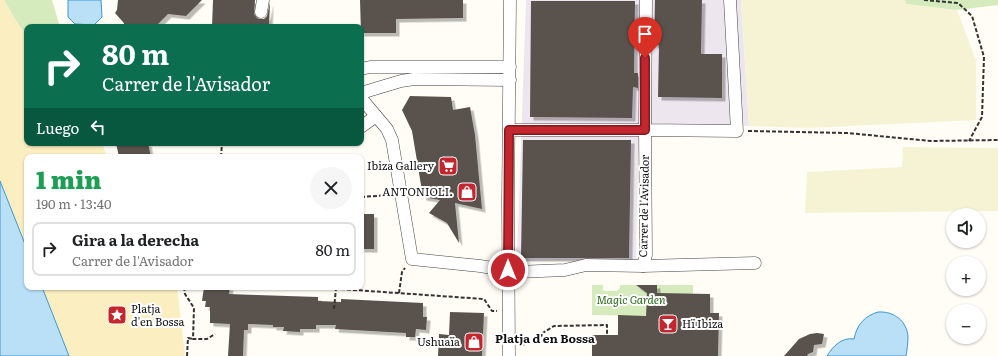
<!DOCTYPE html>
<html lang="es">
<head>
<meta charset="utf-8">
<style>
  :root { --surface:#fff; --page:#f6f6f6; --text:#202124; --muted:#757577; --line:#e0e0e0 }
  body { margin:0; font-family:Literata,serif; background:var(--page); color:var(--text); height:100vh; display:flex; flex-direction:column; font-size:15px; white-space:nowrap }
  * { box-sizing:border-box; margin:0 }
  p { font-size:13px; color:var(--muted) }
  .icon { flex:none; width:22px; height:22px; fill:none; stroke:currentColor; stroke-width:2; stroke-linecap:round; stroke-linejoin:round }
  .map { position:relative; flex:1; overflow:hidden }
  .drawer { position:absolute; left:24px; top:154px; width:340px; height:136px; display:flex; flex-direction:column; background:var(--surface); border-radius:8px; box-shadow:0 1px 3px #0004 }
  .drawer>* { flex:none }
  .banner { position:absolute; left:24px; top:24px; width:340px; height:122px; border-radius:8px; box-shadow:0 1px 3px #0004; background:#0b6e4f; color:#fff; overflow:hidden }
  .tools { position:absolute; left:946px; top:208px; display:grid; gap:8px }
  .tools a { display:grid; place-items:center; width:40px; height:40px; border-radius:50%; background:var(--surface); box-shadow:0 1px 3px #0004; font-size:20px }
  .pin { position:absolute; display:grid; place-items:center; width:34px; height:34px; color:#fff; margin:-41px -17px; border-radius:50% 50% 50% 0; rotate:-45deg; box-shadow:0 0 4px #0007 }
  .pin .icon { rotate:45deg }
  .me { position:absolute; width:44px; margin:-22px; rotate:0deg; stroke-linejoin:round; filter:drop-shadow(0 0 3px #0008) }
  .turn { display:flex; align-items:center; gap:14px; height:84px; padding:0 12px; font-size:18px }
  .turn .icon { width:52px; height:52px; stroke-width:2.5 }
  .turn b { display:block; font-size:28px; line-height:34px }
  .then { display:flex; align-items:center; height:38px; padding:0 12px; background:#0003; gap:8px; font-size:15px }
  .round { display:grid; place-items:center; flex:none; width:42px; height:42px; border-radius:21px; background:var(--page) }
  .headline { display:flex; align-items:center; justify-content:space-between; height:68px; padding:0 12px }
  h1 { font-size:24px; font-weight:800; line-height:30px; color:#1e9e55 }
  ul { padding:0; list-style:none }
  li { display:flex; align-items:center; gap:12px; height:54px; margin:0 8px 6px; padding:0 4px; border:2px solid var(--line); border-radius:8px }
  li div { flex:1 }
  li b { display:block; font-size:15px }
  li em { font-style:normal }
  .map>svg:first-child { display:block }
</style>
</head>
<body>
<div class="map">
<svg width="998" height="356" viewBox="0 0 998 356">
  <defs>
    <filter id="shadow"><feDropShadow dx="3.5" dy="3.5" stdDeviation="0" flood-color="#0004"/></filter>
  </defs>
  <rect width="100%" height="100%" fill="#fffdf5"/>
  <!-- industrial -->
  <path fill="#eee6ef" d="M526,0H741L749,126L639,123L636,260L517,261Z"/>
  <!-- farmland -->
  <g fill="#f6f3d4">
    <path d="M741,0H905L906,4L957,10L976,60V120L809,128L749,126Z"/>
    <path d="M903,147L998,148V211L805,213L807,172L902,167Z"/>
  </g>
  <!-- green -->
  <g fill="#d5ebbd">
    <path d="M4,0H52L60,27H27V36L18,24Z"/>
    <path d="M905,0H998V5L957,10L906,4Z"/>
    <path d="M592,285H603V290L605,291H617L620,288V285H642V290L644,291H657V285H693V294L657,304H646V316L592,315Z"/>
  </g>
  <!-- sand -->
  <g fill="#fbeec1">
    <path d="M0,0H4L18,24L27,36V143H102L107,157H27V249L0,181Z"/>
    <path d="M42,287H177L185,356H69Z"/>
  </g>
  <!-- water -->
  <g fill="#b9e0f7" stroke="#3f96cf">
    <path d="M68,0H101L102,17L94,25L75,24L68,17Z"/>
    <path d="M0,181L27,249V287H42L69,356H0Z"/>
    <path d="M878,312C894,311 907,321 908,337C908,343 907,350 906,356H827C833,346 842,337 854,339C857,324 865,316 878,312Z"/>
  </g>
  <!-- building -->
  <g fill="#5a524d" filter="url(#shadow)">
    <path d="M118,0H202L186,16L168,14L158,24V27H124V23L115,13L117,10Z"/>
    <path d="M213,0H255L254,14L257,18L260,19H264L267,16L270,2L269,27H212Z"/>
    <path d="M360,0H463V18L396,19V33H361Z"/>
    <path d="M655,0H702L701,54H722V98L658,97L659,45H654Z"/>
    <path d="M531,1H635L634,73H638V88L633,87L632,118L530,117Z"/>
    <path d="M410,96L451,97L453,110L470,107L475,135L482,209L455,203L459,243L447,223L429,213L440,200L423,197L412,131L402,110Z"/>
    <path d="M523,140H631L629,258H521Z"/>
    <path d="M116,143H148L151,157H119Z"/>
    <rect x="361" y="214" width="13" height="35"/>
    <path d="M636,285H657V293L710,294V313H719L718,356H592V335H618V315L646,316L647,293Z"/>
    <path d="M204,287H230L229,294L318,297V301L341,302V299L423,303V317H427L426,330L416,329L415,337H406V333L335,329L336,325H316V329H300V332L283,331L284,327H273V325L248,324V330H244L243,356H228L230,324L210,323V307H205L206,301H202Z"/>
    <path d="M450,312L484,313L482,356H438L439,334L449,335Z"/>
    <path d="M817,333L824,334L822,344L814,345L813,352L808,354L807,356H784L799,339L810,334Z"/>
  </g>
  <g fill="none" stroke-linecap="round" stroke-linejoin="round">
    <defs>
      <g id="minor">
        <path d="M646,0L645,130L737,131L730,0"/>
        <path d="M261,12L263,0"/>
        <path d="M361,69L370,67H510"/>
        <path d="M361,93L401,81L414,79L510,80"/>
        <path d="M361,98L387,129L392,140L412,259L480,266L517,272L565,270L586,265L643,266L646,255L645,130H509"/>
        <path d="M361,127L376,116"/>
        <path d="M643,266L755,263"/>
        <path d="M509,356L508,202L510,0"/>
      </g>
    </defs>
    <!-- minor casing -->
    <use href="#minor" stroke="#444" stroke-width="13"/>
    <!-- path -->
    <g stroke="#333" stroke-width="2" stroke-dasharray="4 2" stroke-linecap="butt">
      <path d="M924,0L958,3L972,16L984,57L982,117L969,141"/>
      <path d="M748,131L847,133L931,141L998,140"/>
      <path d="M221,157L222,143"/>
      <path d="M361,197L390,195"/>
      <path d="M184,287L185,294L194,308L193,339H207L215,334"/>
      <path d="M311,287L484,299L492,311H497"/>
      <path d="M399,293L402,272L405,268"/>
      <path d="M334,309L336,288"/>
      <path d="M521,345L525,344L554,326L607,325V335"/>
      <path d="M187,356L188,338L193,339"/>
    </g>
    <!-- minor -->
    <use href="#minor" stroke="#fff" stroke-width="12"/>
  </g>
  <g fill="none" stroke-linecap="round" stroke-linejoin="round">
    <defs>
      <path id="route" d="M508,270L509,130H645V58"/>
    </defs>
    <!-- route casing -->
    <use href="#route" stroke="#7f191e" stroke-width="10"/>
    <!-- route -->
    <use href="#route" stroke="#c4262e" stroke-width="7"/>
  </g>
  <!-- icons -->
  <defs>
    <symbol id="supermarket-square" viewBox="-11 -11 22 22"><rect x="-9" y="-9" width="18" height="18" rx="4" fill="#c4262e" stroke="#fff"/><path d="M-6-5.5h2.5l.6 2H6L4.5 2H-2.5L-4.4-4H-6ZM-1.5 3.2a1.3 1.3 0 1 0 .1 0ZM3 3.2a1.3 1.3 0 1 0 .1 0Z" fill="#fff"/></symbol>
    <symbol id="shop-square" viewBox="-11 -11 22 22"><rect x="-9" y="-9" width="18" height="18" rx="4" fill="#c4262e" stroke="#fff"/><path d="M-5-2.5h2.3a2.7 3.5 0 0 1 5.4 0H5L5.5 6h-11ZM-1.5-2.5h3a1.5 2.3 0 0 0-3 0Z" fill="#fff"/></symbol>
    <symbol id="sight-square" viewBox="-11 -11 22 22"><rect x="-9" y="-9" width="18" height="18" rx="4" fill="#c4262e" stroke="#fff"/><path d="M0-6L1.8-2.2L6-1.7L2.9 1.2L3.7 5.4L0 3.3L-3.7 5.4L-2.9 1.2L-6-1.7L-1.8-2.2Z" fill="#fff"/></symbol>
    <symbol id="bar-square" viewBox="-11 -11 22 22"><rect x="-9" y="-9" width="18" height="18" rx="4" fill="#c4262e" stroke="#fff"/><path d="M-6-5H6L.8 .8V4.5H3.5V6h-7V4.5H-.8V.8Z" fill="#fff"/></symbol>
  </defs>
  <g fill-rule="evenodd">
    <use href="#supermarket-square" x="437" y="155" width="22" height="22"/>
    <use href="#shop-square" x="456" y="181" width="22" height="22"/>
    <use href="#sight-square" x="106" y="304" width="22" height="22"/>
    <use href="#bar-square" x="657" y="313" width="22" height="22"/>
    <use href="#shop-square" x="463" y="331" width="22" height="22"/>
  </g>
  <g text-anchor="middle" stroke-width="4" stroke-linejoin="round" paint-order="stroke">
    <!-- poi labels -->
    <g font-size="11" fill="#111" stroke="#fff" text-anchor="end">
      <text x="434" y="170">Ibiza Gallery</text>
      <text x="453" y="196">ANTONIOLI.</text>
      <text x="131" y="313" text-anchor="start">Platja<tspan x="131" dy="13">d'en Bossa</tspan></text>
      <text x="682" y="328" text-anchor="start">Hï Ibiza</text>
      <text x="460" y="346">Ushuaïa</text>
    </g>
    <!-- street labels -->
    <g font-size="11" fill="#111" stroke="#fff">
      <text transform="translate(644 206) rotate(-89)" y="4">Carrer de l'Avisador</text>
    </g>
    <!-- park labels -->
    <g font-size="11" font-style="italic" fill="#2f6b1f" stroke="#fff">
      <text x="631" y="304">Magic Garden</text>
    </g>
    <!-- neighbourhood labels -->
    <g font-size="12" font-weight="bold" fill="#111" stroke="#fff">
      <text x="545" y="343">Platja d'en Bossa</text>
    </g>
  </g>
</svg>
<div class="tools">
<a><svg class="icon" aria-label="sound" viewBox="0 0 24 24"><path d="M4 9h4l5-4v14l-5-4H4zM17 9q2 3 0 6"/></svg></a>
<a>+</a>
<a>−</a>
</div>
<div class="pin" style="left:645px;top:58px;background:#d93025"><svg class="icon" aria-label="arrive" viewBox="0 0 24 24"><path d="M6 21V4h12l-3 4 3 4H6"/></svg></div>
<svg class="me" style="left:508px;top:270px" viewBox="-20 -20 40 40"><circle r="17" fill="#c4262e" stroke="#fff" stroke-width="3"/><path d="M0-11L8 9 0 5-8 9z" fill="#fff"/></svg>
<div class="banner">
<div class="turn"><svg class="icon" aria-label="right" viewBox="0 0 24 24"><path d="M7 20v-9h11M14 6l5 5-5 5"/></svg><div><b>80 m</b>Carrer de l'Avisador</div></div>
<div class="then">Luego<svg class="icon" aria-label="left" viewBox="0 0 24 24"><path d="M17 20v-9H6M10 6l-5 5 5 5"/></svg></div>
</div>
<section class="drawer">
<div class="headline"><div><h1>1 min</h1><p>190 m · 13:40</p></div><a class="round"><svg class="icon" aria-label="close" viewBox="0 0 24 24"><path d="M6 6l12 12M18 6L6 18"/></svg></a></div>
<ul>
<li><svg class="icon" aria-label="right" viewBox="0 0 24 24"><path d="M7 20v-9h11M14 6l5 5-5 5"/></svg><div><b>Gira a la derecha</b><p>Carrer de l'Avisador</p></div><em>80 m</em></li>
</ul>
</section>
</div>
</body>
</html>
